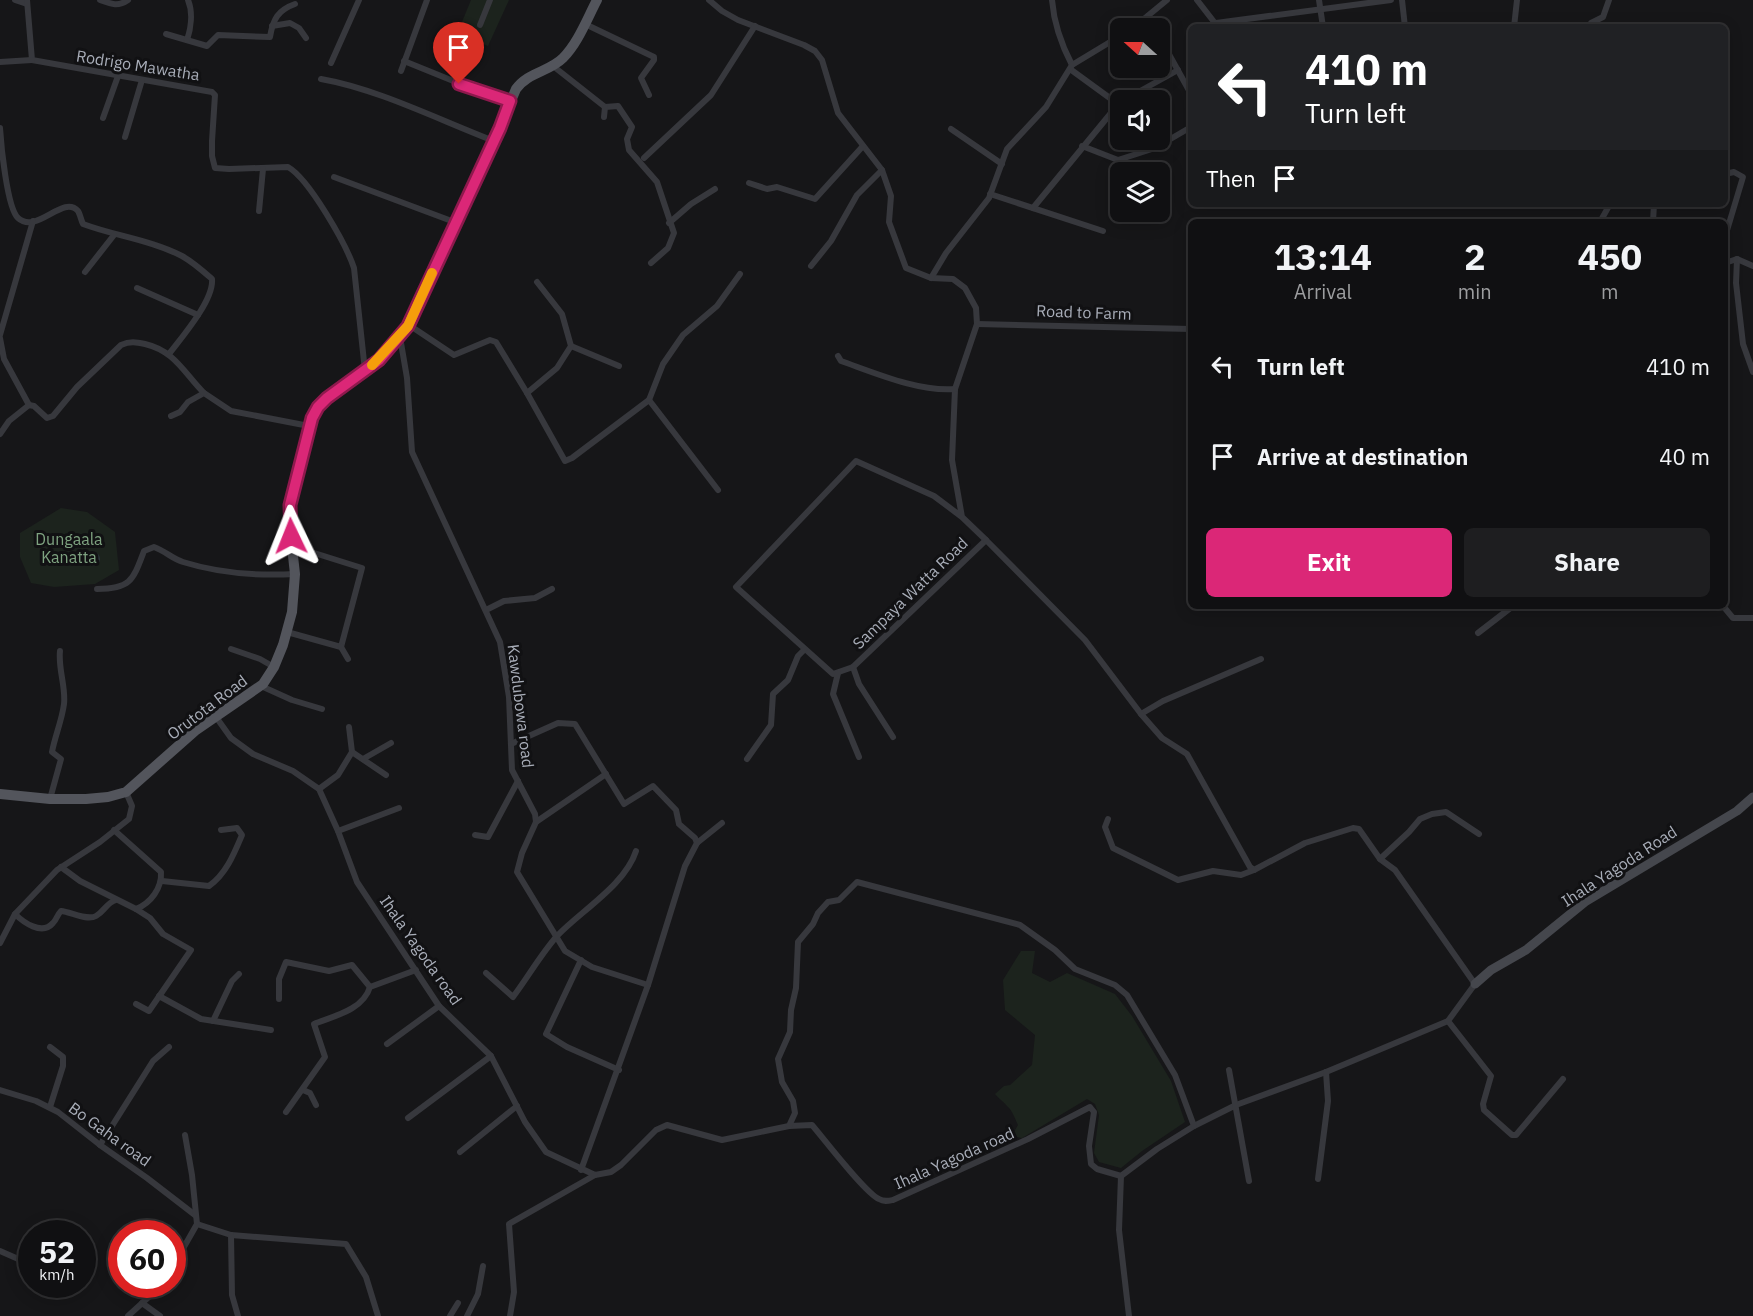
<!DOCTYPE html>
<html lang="en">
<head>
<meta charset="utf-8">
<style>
  :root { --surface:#101012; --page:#1e1e20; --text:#f1f3f6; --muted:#9c9d9f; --line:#303032; --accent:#db2777 }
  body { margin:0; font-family:"IBM Plex Sans",sans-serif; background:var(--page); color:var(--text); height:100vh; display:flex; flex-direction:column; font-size:22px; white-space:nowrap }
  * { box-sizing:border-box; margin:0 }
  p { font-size:20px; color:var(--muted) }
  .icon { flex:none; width:33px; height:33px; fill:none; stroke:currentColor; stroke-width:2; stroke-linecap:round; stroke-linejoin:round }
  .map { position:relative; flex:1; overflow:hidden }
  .sheet { position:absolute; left:1188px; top:219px; width:540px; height:390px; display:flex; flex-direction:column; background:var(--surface); border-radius:9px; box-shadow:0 3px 15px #0003,0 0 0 2px var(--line) }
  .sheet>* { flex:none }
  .guide { position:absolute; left:1188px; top:24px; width:540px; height:183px; border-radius:9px; box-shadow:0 3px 15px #0003,0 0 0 2px var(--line); background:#202124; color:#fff; overflow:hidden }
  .needle { width:39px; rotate:291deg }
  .fabs { position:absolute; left:1110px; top:18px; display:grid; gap:12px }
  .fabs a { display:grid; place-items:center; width:60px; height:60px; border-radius:9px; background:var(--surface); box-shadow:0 3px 15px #0003,0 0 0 2px var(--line); font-size:30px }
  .speed { position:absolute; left:18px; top:1220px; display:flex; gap:12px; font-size:30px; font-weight:700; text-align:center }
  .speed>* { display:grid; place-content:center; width:78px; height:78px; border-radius:50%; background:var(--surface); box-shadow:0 3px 15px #0003,0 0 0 2px var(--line); line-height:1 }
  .speed small { font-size:15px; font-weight:400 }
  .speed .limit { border:9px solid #d22; background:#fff; color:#111 }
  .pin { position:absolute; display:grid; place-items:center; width:51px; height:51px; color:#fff; margin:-62px -26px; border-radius:50% 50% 50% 0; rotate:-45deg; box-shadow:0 0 6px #0007 }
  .pin .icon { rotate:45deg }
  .me { position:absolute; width:66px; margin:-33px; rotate:358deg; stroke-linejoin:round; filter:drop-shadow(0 0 4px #0008) }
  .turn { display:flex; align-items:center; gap:21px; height:126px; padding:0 18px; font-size:27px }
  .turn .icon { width:78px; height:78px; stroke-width:2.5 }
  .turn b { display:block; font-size:42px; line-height:51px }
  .then { display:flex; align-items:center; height:57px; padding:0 18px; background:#0003; gap:12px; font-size:22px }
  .eta { display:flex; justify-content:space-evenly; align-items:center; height:102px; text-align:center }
  .eta b { font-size:36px; font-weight:700; line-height:42px }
  .action { display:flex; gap:12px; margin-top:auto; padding:12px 18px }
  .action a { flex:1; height:69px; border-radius:9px; background:var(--accent); color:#fff; font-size:24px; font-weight:700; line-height:69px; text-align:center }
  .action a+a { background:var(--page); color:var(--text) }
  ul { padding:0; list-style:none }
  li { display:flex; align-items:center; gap:18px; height:90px; padding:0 18px }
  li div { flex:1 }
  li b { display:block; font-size:22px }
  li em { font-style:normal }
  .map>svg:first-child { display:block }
</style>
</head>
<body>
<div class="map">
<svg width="1753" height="1316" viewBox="0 0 1753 1316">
  <rect width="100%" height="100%" fill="#161618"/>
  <!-- green -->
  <g fill="#1c231d">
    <path d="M471,0H509L488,46L457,34Z"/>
    <path d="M61,508L87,512L115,532L119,570L95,584L54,587L31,583L20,557V533Z"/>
    <path d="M1021,951H1035L1032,973L1050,982L1067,973L1115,994L1132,1016L1171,1081L1185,1122L1142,1151L1121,1168L1099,1162L1094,1153L1099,1115L1095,1104L1087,1099L1022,1138L1016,1137L1014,1132L1018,1125C1015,1119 1013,1111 1007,1106C1003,1101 999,1099 995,1094L1004,1086L1010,1085L1032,1065L1035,1035L1005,1010L1003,980Z"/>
  </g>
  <!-- water -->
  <circle fill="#2c353c" cx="93" cy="559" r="7"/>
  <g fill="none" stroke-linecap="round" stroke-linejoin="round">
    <!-- street -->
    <g stroke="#37383d" stroke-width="6">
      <path d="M15,0L27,4"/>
      <path d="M27,0L32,60L212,92L215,95L212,141V156L215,168L229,169L288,167C309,179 346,244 354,268L365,371"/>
      <path d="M100,0C111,4 118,7 128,0"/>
      <path d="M709,0L722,11L738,20L804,45L815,51L822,60L838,113L882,170L891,196L889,222L906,268L931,278L953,279L965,288L976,308L977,324L955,389L952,460L962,517L986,540L853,667L833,674L736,587L856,461L934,496L962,517"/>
      <path d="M1052,0C1054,24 1061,44 1072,65"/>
      <path d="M1197,0L1218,27"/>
      <path d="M1319,0L1323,27"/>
      <path d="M1402,0L1405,27"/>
      <path d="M1148,16L1154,28"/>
      <path d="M1216,23L1391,0"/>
      <path d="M585,24L654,57V60L641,78L649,95"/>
      <path d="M480,25L490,0"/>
      <path d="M272,26L290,23L299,28L306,38"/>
      <path d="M1431,27H1446"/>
      <path d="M1514,27L1517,0"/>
      <path d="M1589,27L1591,23L1603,17L1609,0"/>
      <path d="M1133,28L1167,0"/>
      <path d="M166,34L207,46L218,35L270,37C273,19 278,10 295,4"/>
      <path d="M1160,38L1191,94"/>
      <path d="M187,40C191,28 193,12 188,0"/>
      <path d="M404,61L478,91L510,101"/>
      <path d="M0,62L32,60"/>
      <path d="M331,63L359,0"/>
      <path d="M553,66L605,107L618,106L632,127L627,139L629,150L657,182L674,233L668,248L651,263"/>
      <path d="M1070,69L1118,104"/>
      <path d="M401,71L427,0"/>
      <path d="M321,79C378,89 439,120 494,141"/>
      <path d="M1124,100L1178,70"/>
      <path d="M604,117L605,107"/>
      <path d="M103,118L118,76"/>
      <path d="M0,128C1,144 7,208 18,218C37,235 63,194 78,211C80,214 81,220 83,224C115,236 151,240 182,256C193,262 203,271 212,279C214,300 182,337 169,354"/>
      <path d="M951,129L1002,164"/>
      <path d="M125,137L142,80"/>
      <path d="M1082,146L1118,160L1155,148L1191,127"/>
      <path d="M644,158L711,95L755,26"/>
      <path d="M1725,174L1734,172L1743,177L1725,237"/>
      <path d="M334,177L457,223"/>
      <path d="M749,183L767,189L777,187L815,199L863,146"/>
      <path d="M990,194L1103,231"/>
      <path d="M1033,208L1120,102"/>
      <path d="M259,211L263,169"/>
      <path d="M1600,222L1610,204"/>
      <path d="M1653,222L1654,204"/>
      <path d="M669,223L691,204L715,189"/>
      <path d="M1737,259L1736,283L1743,344L1753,372"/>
      <path d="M1725,263L1737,259L1753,266"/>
      <path d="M811,266L831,241L857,195L882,170"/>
      <path d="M85,272L114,235"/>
      <path d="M931,278L946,253L989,198L1007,149L1046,107L1072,65L1120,36"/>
      <path d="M137,288L198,315"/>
      <path d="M977,324L1191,329"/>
      <path d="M409,325L454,355L490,340L496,342L527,393L565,461L572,458L649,400L718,490"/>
      <path d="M0,335L33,221"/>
      <path d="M400,337L407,378L412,452L500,642L509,697L512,770L535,814L536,822L522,853L517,872L565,951L592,967L648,985"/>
      <path d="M0,338L4,359L29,405"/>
      <path d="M571,346L619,366"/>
      <path d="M838,356L841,361C875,373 919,392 955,389"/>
      <path d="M527,393L557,368L571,346L562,314L537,282"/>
      <path d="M649,400L663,364L683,335L717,306L740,274"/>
      <path d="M171,416L180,412L188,402L204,393L231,411L309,426"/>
      <path d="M0,434L9,421L29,405L34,406L47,418L53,416L77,387L121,345C130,341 136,342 145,344C175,351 184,373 204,393"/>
      <path d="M97,589C131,589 133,580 144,551L154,547C165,551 173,559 183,562C218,573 258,576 295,574"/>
      <path d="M1723,606L1733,618H1753"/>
      <path d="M486,610L504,601L535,598L552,589"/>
      <path d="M287,632L341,647L362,568L292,546"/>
      <path d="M1478,633L1513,606"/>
      <path d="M341,647L348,659"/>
      <path d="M231,649L260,659L274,667"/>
      <path d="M853,667L859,684L893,737"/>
      <path d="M838,673L833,694L859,757"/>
      <path d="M261,686L292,700L322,709"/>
      <path d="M1141,714L1163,701L1261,659"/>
      <path d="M216,717L231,738L253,754L293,771L319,789L338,831L357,882L439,1006L491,1056L525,1122L546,1152L595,1175L611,1172L621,1165L656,1130L667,1125L722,1140L789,1126L812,1125C825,1140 865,1193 879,1199C884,1202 888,1201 893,1200L1028,1139L1090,1107L1094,1112L1089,1146L1091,1164L1097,1169L1121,1176L1157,1149L1194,1126L1236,1105L1326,1072L1448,1021L1475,984L1395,870L1380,859L1359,829L1353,828L1305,843L1254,870L1250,867L1187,754L1162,738L1141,714L1085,640L986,540"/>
      <path d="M511,744L558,723L575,724L624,804L653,786L676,810L679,824L695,838L697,843"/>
      <path d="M352,752L386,775"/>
      <path d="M363,759L391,743"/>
      <path d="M747,759L771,725L773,694L788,680L798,656L804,650"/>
      <path d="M319,789L338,775L352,752L349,727"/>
      <path d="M50,799L61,759L52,752C55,736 62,720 64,704C66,687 58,669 60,651"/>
      <path d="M1108,819L1105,827L1113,848L1178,880L1213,871L1241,875L1254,870"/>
      <path d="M536,822L606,774"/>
      <path d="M114,830L161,872C162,888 151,903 136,909"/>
      <path d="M338,831L399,808"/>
      <path d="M475,835L488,837L518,781"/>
      <path d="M1380,859L1409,832L1420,819L1432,814L1446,812L1479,834"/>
      <path d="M61,867L80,881L136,909L150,918L163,934L191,950L149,1011L136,1004"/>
      <path d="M162,881L209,886C226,874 234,854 242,835L237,828L221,830"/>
      <path d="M15,914C23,922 42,936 53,923C57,919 57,915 61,911C71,912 87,921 96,916C105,911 106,903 116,900"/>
      <path d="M0,943L15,914L57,870L100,842L129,819L132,806L126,792"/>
      <path d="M581,960L546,1034L567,1047L619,1070"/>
      <path d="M486,973L513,997C528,977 541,954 557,936C582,910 625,885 636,851"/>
      <path d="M159,996L201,1019L271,1030"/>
      <path d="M279,999V979L286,962L329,971L352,965L370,987"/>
      <path d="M213,1021L232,981L239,974"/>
      <path d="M1448,1021L1491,1076L1483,1104L1484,1110L1512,1135H1516L1563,1079"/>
      <path d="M387,1044L439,1006"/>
      <path d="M1229,1070L1249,1181"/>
      <path d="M0,1090L36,1101L58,1112L100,1145L147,1178L195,1215"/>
      <path d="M303,1090L310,1093L316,1105"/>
      <path d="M50,1107L63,1066V1057L50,1047"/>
      <path d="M286,1112L325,1057L314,1024C334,1016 363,1010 370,987L416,970"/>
      <path d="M408,1118L491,1056"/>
      <path d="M789,1126L795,1113L793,1101L782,1082L778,1059L790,1032L791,1010L796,988L798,942L813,924L818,913L828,902L839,900L857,882L1020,925L1055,950L1075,969L1115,985L1127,995L1175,1075L1194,1126"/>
      <path d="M100,1145L153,1061L169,1047"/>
      <path d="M460,1152L517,1106"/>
      <path d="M581,1170L648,985L685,866L697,843L722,823"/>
      <path d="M1121,1176L1119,1230L1129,1316"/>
      <path d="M1318,1179L1328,1101L1326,1072"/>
      <path d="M197,1224L231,1235L346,1244L366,1277L378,1316"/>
      <path d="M231,1235L232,1295L238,1316"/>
      <path d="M0,1251L32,1265"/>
      <path d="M172,1268L197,1224L192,1175L185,1135"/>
      <path d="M142,1303L160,1316"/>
      <path d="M128,1316L163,1284"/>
      <path d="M450,1316L458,1303"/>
      <path d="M467,1316L478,1294L483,1266"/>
      <path d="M510,1316L514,1292L509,1224L595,1175"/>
    </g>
    <!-- secondary -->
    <path stroke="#45474d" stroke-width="9" d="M1475,984L1491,970L1526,950L1585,902L1737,811L1753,797"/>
    <!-- primary -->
    <path stroke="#53555c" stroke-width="10" d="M0,794L50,799H86L108,797L126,792L195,731L263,684L274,667L283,645L292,612L295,574L289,520L290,505L312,418L318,407L327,398L379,360L409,326L434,267L478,179L516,89C528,72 549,72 563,58C578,43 587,19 597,0"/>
  </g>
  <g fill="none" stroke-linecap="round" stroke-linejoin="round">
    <defs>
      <path id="route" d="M291,536L290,505L312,418L318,407L327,398L379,360L408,326L500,128L510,101L459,84"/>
    </defs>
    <!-- route casing -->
    <use href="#route" stroke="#8e194d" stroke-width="15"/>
    <!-- route -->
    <use href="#route" stroke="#db2777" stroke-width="10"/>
    <!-- slow -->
    <path stroke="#f59e0b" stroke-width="10" d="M372,365L408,326L432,273"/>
  </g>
  <g text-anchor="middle" stroke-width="6" stroke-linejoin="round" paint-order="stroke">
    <!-- street labels -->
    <g font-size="16" fill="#a8adb8" stroke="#111113">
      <text transform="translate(138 65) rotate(9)" y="6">Rodrigo Mawatha</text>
      <text transform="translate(1084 312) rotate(2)" y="6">Road to Farm</text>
      <text transform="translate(910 593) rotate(-44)" y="6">Sampaya Watta Road</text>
      <text transform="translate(521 706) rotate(83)" y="6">Kawdubowa road</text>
      <text transform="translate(207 707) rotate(-37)" y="6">Orutota Road</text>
      <text transform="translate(1619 866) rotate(-33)" y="6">Ihala Yagoda Road</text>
      <text transform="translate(421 950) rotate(55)" y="6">Ihala Yagoda road</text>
      <text transform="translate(110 1134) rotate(36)" y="6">Bo Gaha road</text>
      <text transform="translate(954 1158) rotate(-24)" y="6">Ihala Yagoda road</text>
    </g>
    <!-- park labels -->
    <g font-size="16" fill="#7fa381" stroke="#111113">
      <text x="69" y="545">Dungaala<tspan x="69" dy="18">Kanatta</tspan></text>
    </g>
  </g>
</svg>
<div class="fabs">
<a><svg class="needle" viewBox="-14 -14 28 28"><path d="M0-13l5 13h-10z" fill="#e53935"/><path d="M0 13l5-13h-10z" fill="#9c9d9f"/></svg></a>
<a><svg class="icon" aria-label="sound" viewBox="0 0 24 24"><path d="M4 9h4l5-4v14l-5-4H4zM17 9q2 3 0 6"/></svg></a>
<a><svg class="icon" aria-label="layers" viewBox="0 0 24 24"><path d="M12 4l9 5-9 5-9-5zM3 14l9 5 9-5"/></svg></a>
</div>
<div class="speed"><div>52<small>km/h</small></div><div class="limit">60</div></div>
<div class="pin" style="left:459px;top:84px;background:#d93025"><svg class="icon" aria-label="arrive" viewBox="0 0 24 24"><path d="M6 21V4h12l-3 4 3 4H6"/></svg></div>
<svg class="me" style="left:291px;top:536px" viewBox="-20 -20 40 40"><path d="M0-17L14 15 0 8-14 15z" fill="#db2777" stroke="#fff" stroke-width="4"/></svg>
<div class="guide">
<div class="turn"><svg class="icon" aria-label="left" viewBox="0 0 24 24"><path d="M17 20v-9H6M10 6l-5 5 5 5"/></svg><div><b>410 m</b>Turn left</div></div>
<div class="then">Then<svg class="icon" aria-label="arrive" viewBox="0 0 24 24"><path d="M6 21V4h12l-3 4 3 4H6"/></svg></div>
</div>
<section class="sheet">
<div class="eta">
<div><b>13:14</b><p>Arrival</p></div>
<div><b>2</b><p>min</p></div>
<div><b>450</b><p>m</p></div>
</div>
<ul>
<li><svg class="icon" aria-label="left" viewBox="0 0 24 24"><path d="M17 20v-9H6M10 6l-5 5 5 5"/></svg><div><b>Turn left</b></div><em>410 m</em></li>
<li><svg class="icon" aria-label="arrive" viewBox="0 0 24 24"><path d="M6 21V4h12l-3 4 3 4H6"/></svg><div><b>Arrive at destination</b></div><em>40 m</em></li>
</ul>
<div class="action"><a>Exit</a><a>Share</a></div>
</section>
</div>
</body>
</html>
